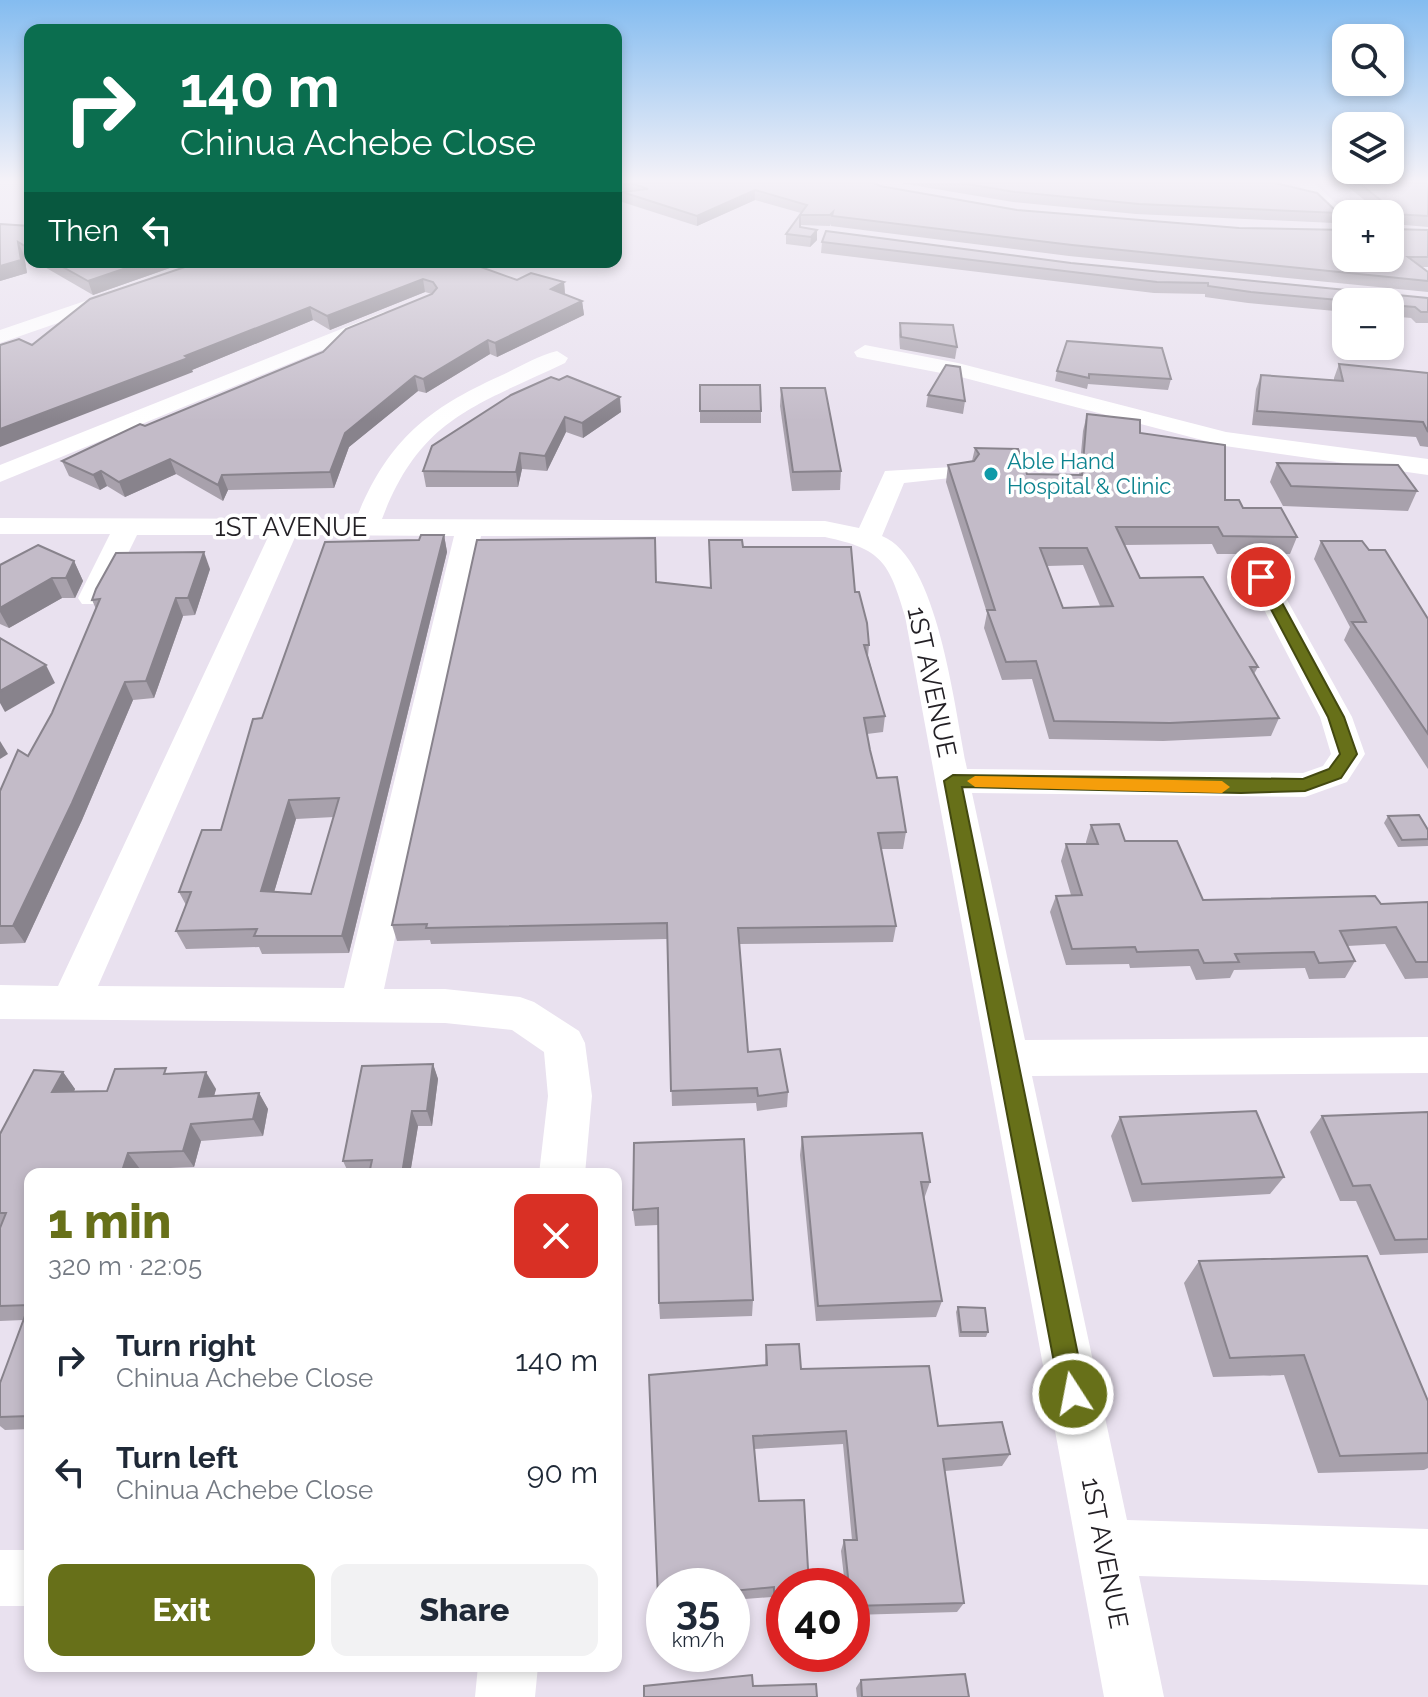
<!DOCTYPE html>
<html lang="en">
<head>
<meta charset="utf-8">
<style>
  :root { --surface:#fff; --page:#f2f2f3; --text:#1f2937; --muted:#747a83; --accent:#677019 }
  body { margin:0; font-family:Raleway,sans-serif; background:var(--page); color:var(--text); height:100vh; display:flex; flex-direction:column; font-size:30px; white-space:nowrap }
  * { box-sizing:border-box; margin:0 }
  p { font-size:26px; color:var(--muted) }
  .icon { flex:none; width:44px; height:44px; fill:none; stroke:currentColor; stroke-width:2; stroke-linecap:round; stroke-linejoin:round }
  .map { position:relative; flex:1; overflow:hidden }
  .drawer { position:absolute; left:24px; top:1168px; width:598px; height:504px; display:flex; flex-direction:column; background:var(--surface); border-radius:16px; box-shadow:0 4px 12px #0003 }
  .drawer>* { flex:none }
  .hud { position:absolute; left:24px; top:24px; width:598px; height:244px; border-radius:16px; box-shadow:0 4px 12px #0003; background:#0b6e4f; color:#fff; overflow:hidden }
  .buttons { position:absolute; left:1332px; top:24px; display:grid; gap:16px }
  .buttons a { display:grid; place-items:center; width:72px; height:72px; border-radius:16px; background:var(--surface); box-shadow:0 4px 12px #0003; font-size:40px }
  .speed { position:absolute; left:646px; top:1568px; display:flex; gap:16px; font-size:40px; font-weight:700; text-align:center }
  .speed>* { display:grid; place-content:center; width:104px; height:104px; border-radius:50%; background:var(--surface); box-shadow:0 4px 12px #0003; line-height:1 }
  .speed small { font-size:20px; font-weight:400 }
  .speed .limit { border:12px solid #d22; background:#fff; color:#111 }
  .pin { position:absolute; display:grid; place-items:center; width:68px; height:68px; color:#fff; margin:-34px; border:4px solid #fff; border-radius:50%; box-shadow:0 2px 8px #0007 }
  .me { position:absolute; width:88px; margin:-44px; rotate:349deg; stroke-linejoin:round; filter:drop-shadow(0 0 6px #0008) }
  .turn { display:flex; align-items:center; gap:28px; height:168px; padding:0 24px; font-size:36px }
  .turn .icon { width:104px; height:104px; stroke-width:2.5 }
  .turn b { display:block; font-size:56px; line-height:68px }
  .then { display:flex; align-items:center; height:76px; padding:0 24px; background:#0003; gap:16px; font-size:30px }
  .round { display:grid; place-items:center; flex:none; width:84px; height:84px; border-radius:16px; background:var(--page) }
  .overview { display:flex; align-items:center; justify-content:space-between; height:136px; padding:0 24px }
  h1 { font-size:48px; font-weight:800; line-height:60px; color:var(--accent) }
  .cta { display:flex; gap:16px; margin-top:auto; padding:16px 24px }
  .cta a { flex:1; height:92px; border-radius:16px; background:var(--accent); color:#fff; font-size:32px; font-weight:800; line-height:92px; text-align:center }
  .cta a+a { background:var(--page); color:var(--text) }
  ul { padding:0; list-style:none }
  li { display:flex; align-items:center; gap:24px; height:112px; padding:0 24px }
  li div { flex:1 }
  li b { display:block; font-size:30px }
  li em { font-style:normal }
  .map>svg:first-child { display:block }
</style>
</head>
<body>
<div class="map">
<svg width="1428" height="1697" viewBox="0 0 1428 1697">
  <rect width="100%" height="100%" fill="#e9e1ef"/>
  <g fill="none" stroke-linecap="round" stroke-linejoin="round">
    <!-- minor -->
    <g fill="#fff" fill-rule="evenodd">
      <path d="M1296,183H1314L1348,214L1346,227L1340,226Z"/>
      <path d="M123,288L133,294L130,298L0,343V330Z"/>
      <path d="M384,312L394,318L391,322L0,482V465Z"/>
      <path d="M865,345L958,363L1226,432L1428,459V475L1225,446L957,376L857,357L854,352Z"/>
      <path d="M557,351L568,358L565,363C475,406 420,418 382,519L825,521L859,528L885,471L969,466L973,471L969,476L904,483L882,536C939,559 955,713 967,769L1303,773L1323,766L1331,754L1320,717L1247,577L1251,571H1271L1352,717L1365,754L1347,782L1305,797L972,793L1025,1040L1428,1037V1073L1032,1076L1127,1520L1428,1529V1585L1139,1576L1164,1697H1104L905,616C889,562 882,549 825,537L481,536L384,989H445L520,997L534,1002L579,1031L585,1043L592,1096L585,1174H539L548,1096L544,1052L512,1030L445,1023L0,1019V985L58,986L269,535H137L106,598L102,604H82L78,598L110,534H0V518L356,519C387,442 425,410 500,376C518,368 537,356 557,351ZM296,535L454,536L344,988L98,986Z"/>
      <rect x="0" y="1550" width="30" height="56"/>
      <path d="M478,1666H538L535,1697H475Z"/>
    </g>
  </g>
  <!-- wall -->
  <g fill="#a8a1ac" fill-rule="evenodd">
    <path d="M616,183H874L880,186L1017,210L1346,258L1390,214H1350L1354,202L1373,207L1343,183H1428V227L1393,224L1392,229L1428,230V267H1422L1428,272V292L1069,256L831,226V224L830,226L800,225V227L817,230V240L810,247L786,244V234L801,213L755,200L697,226L622,202V192H627L616,188Z"/>
    <path d="M900,183H1275L1338,213L1334,223L1136,214L1013,202Z"/>
    <path d="M0,224L30,226V259L24,255L27,273L0,281Z"/>
    <path d="M822,242L1071,263L1428,298V323H1416L1411,318L1390,316V302H1346V312L1248,303L1205,297V294L1154,293L821,253Z"/>
    <path d="M36,262H187L93,295Z"/>
    <path d="M192,262H436L517,280L564,282L565,294L582,301L584,315L497,357L490,354L426,393L418,391L349,447L334,488L228,490L223,501L176,474L125,497L107,486L100,490L69,476L62,461L323,352L432,294L425,292L330,330L313,320L192,370L193,372L32,345L195,263Z"/>
    <path d="M900,323L957,347L955,359L900,349L899,335Z"/>
    <path d="M1339,364L1428,373V447L1420,446L1416,437L1252,425L1256,389L1261,375L1334,380V378Z"/>
    <path d="M1057,371L1171,379L1168,390L1088,384L1087,389L1055,381Z"/>
    <path d="M700,385L761,411V423H700Z"/>
    <path d="M781,388L841,471L840,490L792,491L780,406Z"/>
    <path d="M511,395L621,412L583,438L566,432L547,471L522,469L518,487H426L423,471Z"/>
    <path d="M928,395L965,401L963,414L926,407Z"/>
    <path d="M1087,414L1140,433L1225,500L1243,508L1297,537L1290,554H1217L1212,544L1124,545L1140,578L1258,667L1254,674L1279,718L1271,736L1163,741L1049,739L1032,679L1002,680L984,628L987,613L946,482L948,465L972,461L975,448L1027,474L1079,475L1083,431ZM1083,565L1100,606L1063,608L1047,566Z"/>
    <path d="M1277,463L1417,491L1408,511L1283,506L1270,482Z"/>
    <path d="M444,535L447,552L349,953L262,954L259,947L186,949L176,931L186,905L179,892L221,830L262,718L419,540ZM334,817L311,894L274,892L296,819Z"/>
    <path d="M1321,541L1369,550L1428,619V769L1344,640L1350,627L1314,559Z"/>
    <path d="M743,547L855,592L869,645L868,656L885,716L883,732L867,734L870,750L877,778L906,832L903,849H881L896,926L893,942L739,944L748,1052L788,1092L787,1107L757,1111L756,1103L672,1106L667,939L431,944L430,940L397,941L392,925L656,582L710,588Z"/>
    <path d="M74,561L83,581L75,598H62L9,628L0,624V565Z"/>
    <path d="M210,569L195,615L183,616L154,698L133,700L82,820L25,943L0,944V791L28,756L52,713L96,609L92,600Z"/>
    <path d="M1388,816L1428,830V846L1398,847L1384,823Z"/>
    <path d="M1091,825L1125,841L1203,900L1381,904L1428,902V978L1405,979L1385,944L1347,946L1355,961L1345,978L1309,979L1305,968L1234,970L1230,978L1196,980L1190,966L1130,968L1129,964L1066,965L1050,912L1056,896L1071,895L1061,861L1066,844H1086V842Z"/>
    <path d="M433,1064L438,1079L432,1126H418L410,1174H349L343,1161Z"/>
    <path d="M63,1072L75,1089L74,1092L107,1091L170,1074L216,1089L214,1096L259,1093L268,1109L263,1136L201,1141L194,1167L30,1174V1429L5,1430L0,1426V1383L23,1320L0,1321V1134Z"/>
    <path d="M1428,1112V1253L1380,1255L1356,1201H1340L1310,1132L1322,1116Z"/>
    <path d="M1120,1117L1284,1177L1270,1194L1132,1202L1111,1136Z"/>
    <path d="M802,1137L930,1182L924,1199L942,1301L936,1317L816,1321L800,1155Z"/>
    <path d="M634,1143L753,1300L752,1316L660,1319L659,1303L658,1225L635,1226L633,1210Z"/>
    <path d="M1199,1261L1428,1401V1468L1424,1470L1318,1473L1284,1375L1213,1377L1184,1283Z"/>
    <path d="M958,1307L988,1332L986,1337H959L956,1312Z"/>
    <path d="M766,1345L801,1369L938,1426L1010,1454L1002,1466L945,1471L964,1603L957,1612L852,1615V1586H845L841,1551L844,1540H852L843,1444L754,1449L759,1501L784,1586V1606L773,1607L772,1597L732,1600V1586H664V1607H660L658,1598L765,1366Z"/>
    <path d="M861,1680L969,1697H857L856,1688Z"/>
  </g>
  <!-- shaded-wall -->
  <g fill="#88838c">
    <path d="M755,190V200L697,226V216Z"/>
    <path d="M817,230V240L810,247L811,237Z"/>
    <path d="M18,242L24,255L27,273L0,281V266Z"/>
    <path d="M144,262H187L93,295L88,281Z"/>
    <path d="M423,279L425,292L330,330L327,316Z"/>
    <path d="M564,282L565,295L551,289Z"/>
    <path d="M582,301L584,315L497,357L495,343Z"/>
    <path d="M310,307L313,320L192,370L193,372L0,447V429Z"/>
    <path d="M488,340L490,354L426,393L423,379Z"/>
    <path d="M415,376L418,391L349,447L334,488L330,472L345,433Z"/>
    <path d="M620,397L621,412L583,438L582,423Z"/>
    <path d="M565,417L566,432L547,471L545,456Z"/>
    <path d="M520,453L522,469L518,487L516,472Z"/>
    <path d="M170,459L176,474L125,497L119,482Z"/>
    <path d="M101,471L107,486L100,490L93,475Z"/>
    <path d="M222,475L228,490L223,501L218,485Z"/>
    <path d="M444,535L447,552L349,953L342,936Z"/>
    <path d="M204,552L210,569L195,615L188,598Z"/>
    <path d="M74,561L83,581L75,598L66,578Z"/>
    <path d="M52,578L62,598L9,628L0,612V608Z"/>
    <path d="M176,598L183,616L154,698L146,681Z"/>
    <path d="M46,665L55,683L5,712L0,703V691Z"/>
    <path d="M125,682L133,700L82,820L25,943L13,926Z"/>
    <path d="M0,741L8,754L0,759Z"/>
    <path d="M289,800L296,819L269,909L261,891Z"/>
    <path d="M433,1064L438,1079L432,1126L427,1111Z"/>
    <path d="M63,1072L75,1089L65,1109L52,1092Z"/>
    <path d="M206,1072L216,1089L209,1114L199,1097Z"/>
    <path d="M259,1093L268,1109L263,1136L253,1119Z"/>
    <path d="M412,1111L418,1126L410,1174H402Z"/>
    <path d="M191,1124L201,1141L194,1167L183,1151Z"/>
    <path d="M128,1153L140,1169L138,1174H121Z"/>
  </g>
  <!-- building -->
  <g fill="#c3bbc8" stroke="#88838c" stroke-width="2" fill-rule="evenodd">
    <path d="M631,183H874L880,186L1017,210L1239,228L1346,230V258H1390V214H1352L1354,202L1397,213L1359,183H1428V216L1394,214L1392,229L1428,230V257H1408L1428,272V281L1072,245L832,216L833,212L830,215H800V227L817,230L811,237L786,234L807,205L755,190L697,216L622,192L648,189Z"/>
    <path d="M961,183H1275L1317,193L1338,213L1139,204L1015,192Z"/>
    <path d="M0,224L30,226V249L18,242L21,260L0,266Z"/>
    <path d="M826,231L1071,263L1428,298V312H1421L1415,307L1390,305V302H1360L1251,292L1208,286V283L1157,282L822,242Z"/>
    <path d="M54,262H144L88,281Z"/>
    <path d="M195,262H436L456,264L462,262H467L517,280L531,273L564,282L551,289L582,301L495,343L488,340L423,379L415,376L345,433L330,472L222,475L218,485L170,459L119,482L101,471L93,475L62,461L140,424L145,426L323,352L346,329L432,294L437,288L433,282L423,279L327,316L310,307L185,356L188,358L0,429V345L19,339L32,345L90,299L194,264Z"/>
    <path d="M900,323L953,325L957,347L901,337Z"/>
    <path d="M1067,341L1162,348L1171,379L1089,374V378L1057,371Z"/>
    <path d="M1339,364L1428,373V432L1423,422L1257,411L1261,375L1343,381Z"/>
    <path d="M946,365L960,367L965,401L928,395Z"/>
    <path d="M567,376L620,397L582,423L565,417L545,456L520,453L516,472L423,471L432,446L511,395L551,377L559,380Z"/>
    <path d="M700,385H760L761,411H700Z"/>
    <path d="M781,388H825L841,471L793,472Z"/>
    <path d="M1087,414L1140,420V433L1225,445V500H1239L1243,508H1281L1297,537L1223,536L1218,527H1116L1140,578L1203,577L1258,667H1250L1279,718L1170,723L1054,721L1036,661L1006,662L987,610H995L948,465L974,461L979,454L975,448L1018,449L1027,474L1082,475ZM1040,548H1087L1113,606L1063,608Z"/>
    <path d="M1277,463L1398,465L1417,491L1291,486Z"/>
    <path d="M421,535H444L342,936H254L257,929L176,931L191,892H179L202,830H221L253,719L262,718L325,542L419,540ZM339,798L311,894L261,891L289,800Z"/>
    <path d="M655,538L656,582L711,588L709,540H742L743,547H851L855,592H859L867,623L869,645H864L885,716L864,718L870,750L877,778L897,777L906,832L878,833L896,926L738,928L748,1052L780,1049L788,1092L758,1096L757,1088L671,1091L667,923L426,928L427,924L392,925L477,540Z"/>
    <path d="M1321,541H1362L1369,550H1385L1428,619V734L1352,622H1366Z"/>
    <path d="M38,545L74,561L66,578H52L0,608V565Z"/>
    <path d="M204,552L188,598H176L146,681L125,682L72,803L13,926H0V791L18,750L28,756L52,713L100,599L92,600L96,589L116,553Z"/>
    <path d="M0,638L46,665L0,691Z"/>
    <path d="M1419,815L1428,830V839L1402,840L1388,816Z"/>
    <path d="M1119,824L1125,841H1177L1203,900L1375,896L1381,904L1428,902V962H1416L1396,927L1340,931L1355,961L1319,963L1314,952L1235,954L1239,962L1204,963L1198,950L1137,952L1135,947L1072,949L1056,896L1082,895L1066,844H1098L1091,825Z"/>
    <path d="M433,1064L427,1111H412L402,1174H369L372,1160L343,1161L362,1066Z"/>
    <path d="M166,1068L164,1074L206,1072L199,1097L259,1093L253,1119L191,1124L183,1151L128,1153L121,1174H30V1416L0,1417V1383L29,1305L0,1306V1228L6,1213H0V1134L34,1070L63,1072L52,1092L107,1091L115,1069Z"/>
    <path d="M1256,1111L1284,1177L1142,1184L1120,1117Z"/>
    <path d="M1428,1112V1239L1395,1240L1370,1185L1353,1186L1322,1116Z"/>
    <path d="M922,1133L930,1182H921L942,1301L818,1306L802,1137Z"/>
    <path d="M744,1139L753,1300L659,1303L658,1208L633,1210L634,1143Z"/>
    <path d="M1367,1256L1428,1401V1453L1340,1456L1304,1355L1230,1358L1199,1261Z"/>
    <path d="M958,1307L985,1308L988,1332H961Z"/>
    <path d="M799,1344L801,1369L929,1366L938,1426L1002,1422L1010,1454L943,1459L964,1603L852,1606V1586H849L844,1540H857L846,1431L753,1436L759,1501L804,1500L809,1586H784V1597L774,1598V1587L732,1591V1586H664V1597L658,1598L649,1375L767,1365L766,1345Z"/>
    <path d="M965,1674L969,1697H862L861,1680Z"/>
    <path d="M752,1675L753,1686L816,1684L817,1697H644V1686Z"/>
  </g>
  <!-- sky -->
  <linearGradient id="sky" x2="0" y2="1"><stop stop-color="#84bcf0"/><stop offset="0.43" stop-color="#f5f2f8"/><stop offset="1" stop-color="#f5f2f8" stop-opacity="0"/></linearGradient>
  <rect width="1428" height="421" fill="url(#sky)"/>
  <!-- route -->
  <path fill="#677019" stroke="#434910" stroke-width="2" d="M1261,572L1268,577L1344,717L1357,754L1341,778L1305,791L1241,793L962,787L1086,1394L1082,1403L1073,1407L1064,1403L1060,1394L944,781L953,775L1303,779L1329,769L1340,754L1328,717L1254,577Z"/>
  <!-- slow -->
  <path fill="#f59e0b" d="M975,776L1222,781L1230,787L1222,793L975,787L967,781Z"/>
  <!-- markers -->
  <circle fill="#0f9aa8" stroke="#fff" stroke-width="3" cx="991" cy="474" r="8"/>
  <g text-anchor="middle" stroke-width="7" stroke-linejoin="round" paint-order="stroke">
    <!-- far-culture labels -->
    <g font-size="22" fill="#0d838f" stroke="#fff" text-anchor="start">
      <text x="1007" y="469">Able Hand<tspan x="1007" dy="25">Hospital &amp; Clinic</tspan></text>
    </g>
    <!-- street labels -->
    <g font-size="26" fill="#232025" stroke="#fff">
      <text x="291" y="536">1ST AVENUE</text>
      <text transform="translate(932 682) rotate(78)" y="9">1ST AVENUE</text>
      <text transform="translate(1105 1553) rotate(79)" y="9">1ST AVENUE</text>
    </g>
  </g>
</svg>
<div class="buttons">
<a><svg class="icon" aria-label="search" viewBox="0 0 24 24"><circle cx="10" cy="10" r="6"/><path d="M15 15l6 6"/></svg></a>
<a><svg class="icon" aria-label="layers" viewBox="0 0 24 24"><path d="M12 4l9 5-9 5-9-5zM3 14l9 5 9-5"/></svg></a>
<a>+</a>
<a>−</a>
</div>
<div class="speed"><div>35<small>km/h</small></div><div class="limit">40</div></div>
<div class="pin" style="left:1261px;top:577px;background:#d93025"><svg class="icon" aria-label="arrive" viewBox="0 0 24 24"><path d="M6 21V4h12l-3 4 3 4H6"/></svg></div>
<svg class="me" style="left:1073px;top:1394px" viewBox="-20 -20 40 40"><circle r="17" fill="#677019" stroke="#fff" stroke-width="3"/><path d="M0-11L8 9 0 5-8 9z" fill="#fff"/></svg>
<div class="hud">
<div class="turn"><svg class="icon" aria-label="right" viewBox="0 0 24 24"><path d="M7 20v-9h11M14 6l5 5-5 5"/></svg><div><b>140 m</b>Chinua Achebe Close</div></div>
<div class="then">Then<svg class="icon" aria-label="left" viewBox="0 0 24 24"><path d="M17 20v-9H6M10 6l-5 5 5 5"/></svg></div>
</div>
<section class="drawer">
<div class="overview"><div><h1>1 min</h1><p>320 m · 22:05</p></div><a class="round" style="background:#d93025;color:#fff"><svg class="icon" aria-label="close" viewBox="0 0 24 24"><path d="M6 6l12 12M18 6L6 18"/></svg></a></div>
<ul>
<li><svg class="icon" aria-label="right" viewBox="0 0 24 24"><path d="M7 20v-9h11M14 6l5 5-5 5"/></svg><div><b>Turn right</b><p>Chinua Achebe Close</p></div><em>140 m</em></li>
<li><svg class="icon" aria-label="left" viewBox="0 0 24 24"><path d="M17 20v-9H6M10 6l-5 5 5 5"/></svg><div><b>Turn left</b><p>Chinua Achebe Close</p></div><em>90 m</em></li>
</ul>
<div class="cta"><a>Exit</a><a>Share</a></div>
</section>
</div>
</body>
</html>
